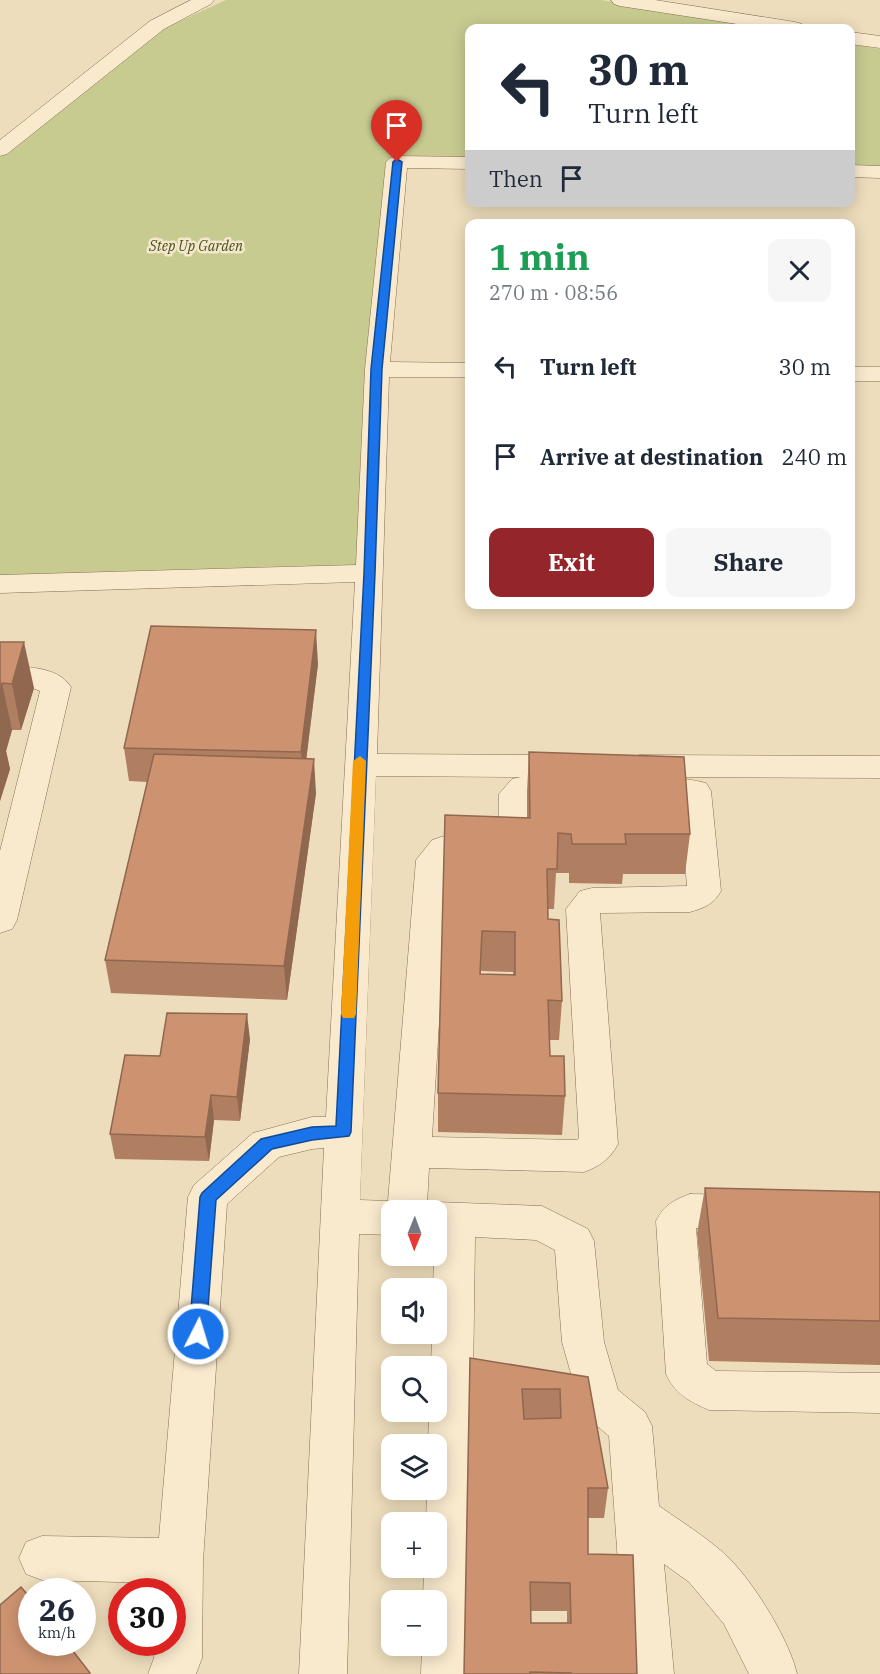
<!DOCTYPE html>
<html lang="en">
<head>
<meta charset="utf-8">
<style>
  :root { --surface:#fff; --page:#f6f6f7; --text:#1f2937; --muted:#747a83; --accent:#94252b }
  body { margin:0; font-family:"IBM Plex Serif",serif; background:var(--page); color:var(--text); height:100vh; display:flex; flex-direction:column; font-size:22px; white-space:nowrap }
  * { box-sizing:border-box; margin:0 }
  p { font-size:20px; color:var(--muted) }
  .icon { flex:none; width:33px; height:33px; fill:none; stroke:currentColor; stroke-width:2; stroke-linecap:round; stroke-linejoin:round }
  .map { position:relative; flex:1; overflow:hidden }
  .panel { position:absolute; left:465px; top:219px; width:390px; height:390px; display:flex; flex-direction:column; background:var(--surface); border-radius:12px; box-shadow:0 3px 15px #0003 }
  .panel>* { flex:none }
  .banner { position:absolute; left:465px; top:24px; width:390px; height:183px; border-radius:12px; box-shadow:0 3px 15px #0003; background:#fff; color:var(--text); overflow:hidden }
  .needle { width:39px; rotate:181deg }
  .fabs { position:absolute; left:381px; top:1200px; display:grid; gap:12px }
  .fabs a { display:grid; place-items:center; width:66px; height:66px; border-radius:12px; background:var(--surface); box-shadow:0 3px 15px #0003; font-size:30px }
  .speed { position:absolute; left:18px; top:1578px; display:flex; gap:12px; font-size:30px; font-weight:700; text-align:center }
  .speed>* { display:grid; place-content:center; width:78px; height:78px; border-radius:50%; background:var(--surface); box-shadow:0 3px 15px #0003; line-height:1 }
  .speed small { font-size:15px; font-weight:400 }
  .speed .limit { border:9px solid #d22; background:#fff; color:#111 }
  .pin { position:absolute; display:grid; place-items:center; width:51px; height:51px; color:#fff; margin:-62px -26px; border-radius:50% 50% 50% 0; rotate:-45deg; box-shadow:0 0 6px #0007 }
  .pin .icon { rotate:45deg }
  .me { position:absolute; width:66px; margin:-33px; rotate:5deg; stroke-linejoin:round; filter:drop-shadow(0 0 4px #0008) }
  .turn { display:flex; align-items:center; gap:21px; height:126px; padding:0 24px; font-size:27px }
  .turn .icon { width:78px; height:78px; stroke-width:2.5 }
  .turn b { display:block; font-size:42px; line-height:51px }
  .then { display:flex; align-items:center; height:57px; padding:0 24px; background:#0003; gap:12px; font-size:22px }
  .round { display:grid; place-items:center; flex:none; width:63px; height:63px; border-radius:12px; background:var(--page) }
  .summary { display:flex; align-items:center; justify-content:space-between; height:102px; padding:0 24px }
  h1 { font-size:36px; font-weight:700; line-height:45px; color:#1e9e55 }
  .cta { display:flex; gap:12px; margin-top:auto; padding:12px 24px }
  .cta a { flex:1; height:69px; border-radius:12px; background:var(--accent); color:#fff; font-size:24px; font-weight:700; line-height:69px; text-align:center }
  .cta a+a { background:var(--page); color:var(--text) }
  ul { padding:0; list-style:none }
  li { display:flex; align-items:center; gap:18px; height:90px; padding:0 24px }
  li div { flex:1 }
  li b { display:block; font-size:22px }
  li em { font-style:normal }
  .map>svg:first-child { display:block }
</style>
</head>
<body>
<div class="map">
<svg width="880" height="1674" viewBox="0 0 880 1674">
  <rect width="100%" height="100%" fill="#eeddbc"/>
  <!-- green -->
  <g fill="#c7cb90">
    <path d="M226,0H601L764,28H470L469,164L398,162L370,573L0,584V150L138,40Z"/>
    <path d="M850,44L880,49V178L851,177Z"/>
  </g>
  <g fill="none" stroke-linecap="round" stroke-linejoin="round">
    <defs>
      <g id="minor">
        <path d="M191,0H214L211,4L164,29L7,154L0,156V140L150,21Z"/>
        <path d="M611,0H655L795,22L802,24L804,28H763L620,6L614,4Z"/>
        <path d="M850,32L880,36V48L850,44Z"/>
        <path d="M397,156L470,157V169L407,168L390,362L470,363V377H389L377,754L559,755L570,758L575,766L570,774L559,777L582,780L587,788L582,796L571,799L531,798C532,812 536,833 532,845C524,867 471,860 452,860L449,863L432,1137L577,1140L579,1138L566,909L580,891L592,888L687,886L680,802L641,801L630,798L625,790L630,782C652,776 684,777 706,783L711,791L721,891C714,904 704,908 690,912L600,913L618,1144C610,1159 600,1166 584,1172L429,1168L427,1205L436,1202L542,1206L588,1229L594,1241L604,1342L618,1390L645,1412L652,1426L659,1506C679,1520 700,1533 719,1549C748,1572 789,1638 797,1674H749L724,1624L689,1582L664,1564L674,1674H626L609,1436L585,1416L579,1402L562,1342L555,1250L536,1240L475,1237L469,1674H421L422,1646H436V1600H423L424,1568H436V1522H426L427,1490H436V1444H428L429,1412H436V1366H431L432,1334H436V1288H433L434,1256H436V1210H392V1235L359,1234L347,1674H299L324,1148L312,1149L279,1157L227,1204L203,1561L202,1658L196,1674H148L154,1658L155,1642H172V1592H156L157,1583L42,1580L26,1574L19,1558L26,1542L42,1536L159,1538L188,1197L194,1185L253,1133L312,1117H326L355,582L0,593V575L356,565L365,369L386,162L390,158ZM376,776L521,777L512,779L499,794V837L444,836L432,840L416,860L388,1201L360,1200Z"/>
        <path d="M850,165L880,166V178L850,177Z"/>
        <rect x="850" y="367" width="30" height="14"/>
        <path d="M0,666C23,667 57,665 71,687L17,920L12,929L0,933V851L40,691L30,687L0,686Z"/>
        <path d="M640,755L880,756V778L640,777L629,774L624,766L629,758Z"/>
        <path d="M690,1194L746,1195L760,1200L766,1212L760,1224L746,1229L696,1228L707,1364L716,1371L880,1373V1413L709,1410C690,1402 674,1393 666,1374L656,1221C664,1205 674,1200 690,1194Z"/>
      </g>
    </defs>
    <!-- minor casing -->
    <use href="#minor" stroke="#856d55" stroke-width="1"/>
    <!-- minor -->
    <use href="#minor" fill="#f9eace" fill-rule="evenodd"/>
  </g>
  <!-- wall -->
  <g fill="#b07e61" fill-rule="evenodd">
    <path d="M0,642L34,688L21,730H12L6,751L10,769L0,801Z"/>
    <path d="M318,664L306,759L316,793L287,1000L111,993L105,960L147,782L129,781L124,748Z"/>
    <path d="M529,752L690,834L685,874H623L622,884L569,883V873H556L554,909H548V919L562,1001L559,1040H549L550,1056L565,1096L562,1135L438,1132V1093L445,815L527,818V792ZM481,971L513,972V975L481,974Z"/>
    <path d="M250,1039L240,1121L214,1120L209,1161L115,1159L110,1134L160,1056Z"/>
    <path d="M705,1188L880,1192V1365L709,1361L697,1233Z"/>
    <path d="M470,1358L588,1377L608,1488L604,1518H588V1554L637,1674H464ZM530,1611H567V1623H531Z"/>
  </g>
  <!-- shaded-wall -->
  <g fill="#90674f">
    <path d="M316,630L318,664L303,786L301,752Z"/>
    <path d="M24,642L34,688L21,730L12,684Z"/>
    <path d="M2,683L12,730L6,751L10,769L0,801V691Z"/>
    <path d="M314,759L316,793L287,1000L284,966Z"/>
    <path d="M247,1014L250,1039L240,1121L237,1097Z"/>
    <path d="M211,1095L214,1120L209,1161L205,1137Z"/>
  </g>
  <!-- building -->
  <g fill="#cd9371" stroke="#90674f" stroke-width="1.5" fill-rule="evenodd">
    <path d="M151,626L316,630L301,752L124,748Z"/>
    <path d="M0,642H24L12,684L2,683L0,691Z"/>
    <path d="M529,752L684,757L690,834H625L626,844H572L571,834L558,833L557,869H547L548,919L559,920L562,1001L548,1000L550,1056H564L565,1096L438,1093L445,815L530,818ZM482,931L515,932V975L480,974Z"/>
    <path d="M154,754L314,759L284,966L105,960Z"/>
    <path d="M167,1013L247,1014L237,1097L211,1095L205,1137L110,1134L125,1055L160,1056Z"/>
    <path d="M705,1188L880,1192V1321L718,1318Z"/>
    <path d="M470,1358L588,1377L608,1488H588V1554L633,1555L637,1674H571V1673L530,1672V1674H464ZM522,1389H560L561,1418L524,1419ZM530,1582L570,1583L571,1623H531Z"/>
    <path d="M21,1587L32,1600V1642H66L90,1673L89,1674H0V1605Z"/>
  </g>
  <!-- route -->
  <path fill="#1a73e8" stroke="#114b97" stroke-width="1.5" d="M397,159L402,162L382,369L375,573L351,1132L349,1136L312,1140L272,1149L216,1200L206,1334L204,1339L198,1342L191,1339L189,1334L200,1197L202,1193L261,1139L312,1127L336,1126L364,573L371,369L393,162Z"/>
  <!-- slow -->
  <path fill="#f59e0b" d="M360,756L366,761L356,1014L354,1018H343L341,1014L353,761Z"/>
  <g text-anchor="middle" stroke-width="5" stroke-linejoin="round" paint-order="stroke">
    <!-- far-park labels -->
    <g font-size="14" font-style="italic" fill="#475121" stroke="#f5e7cb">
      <text x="196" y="251">Step Up Garden</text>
    </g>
  </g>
</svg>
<div class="fabs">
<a><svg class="needle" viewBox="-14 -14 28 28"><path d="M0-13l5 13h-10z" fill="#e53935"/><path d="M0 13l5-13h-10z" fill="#747a83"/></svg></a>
<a><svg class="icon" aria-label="sound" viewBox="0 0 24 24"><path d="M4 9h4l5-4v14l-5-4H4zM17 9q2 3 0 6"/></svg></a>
<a><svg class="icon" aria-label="search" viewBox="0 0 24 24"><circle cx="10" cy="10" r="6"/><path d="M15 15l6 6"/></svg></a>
<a><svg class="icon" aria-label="layers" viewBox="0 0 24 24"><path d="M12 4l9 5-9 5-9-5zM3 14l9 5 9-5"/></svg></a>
<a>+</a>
<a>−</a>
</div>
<div class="speed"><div>26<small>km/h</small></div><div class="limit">30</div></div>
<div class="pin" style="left:397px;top:162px;background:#d93025"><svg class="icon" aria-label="arrive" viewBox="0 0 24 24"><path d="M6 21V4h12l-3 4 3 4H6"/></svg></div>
<svg class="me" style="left:198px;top:1334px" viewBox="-20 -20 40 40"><circle r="17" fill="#1a73e8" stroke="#fff" stroke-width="3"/><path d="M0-11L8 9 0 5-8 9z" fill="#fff"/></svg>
<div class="banner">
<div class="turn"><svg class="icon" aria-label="left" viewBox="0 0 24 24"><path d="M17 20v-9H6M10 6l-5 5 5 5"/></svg><div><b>30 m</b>Turn left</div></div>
<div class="then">Then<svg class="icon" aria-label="arrive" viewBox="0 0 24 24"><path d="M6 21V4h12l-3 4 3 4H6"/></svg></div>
</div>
<section class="panel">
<div class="summary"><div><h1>1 min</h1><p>270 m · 08:56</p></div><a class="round"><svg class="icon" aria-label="close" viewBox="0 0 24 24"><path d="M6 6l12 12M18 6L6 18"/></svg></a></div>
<ul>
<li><svg class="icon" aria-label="left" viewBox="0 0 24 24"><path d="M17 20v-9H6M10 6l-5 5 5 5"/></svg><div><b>Turn left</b></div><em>30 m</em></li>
<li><svg class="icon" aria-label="arrive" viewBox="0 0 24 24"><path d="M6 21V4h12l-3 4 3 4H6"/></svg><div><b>Arrive at destination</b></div><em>240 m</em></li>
</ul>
<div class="cta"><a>Exit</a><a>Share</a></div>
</section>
</div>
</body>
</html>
